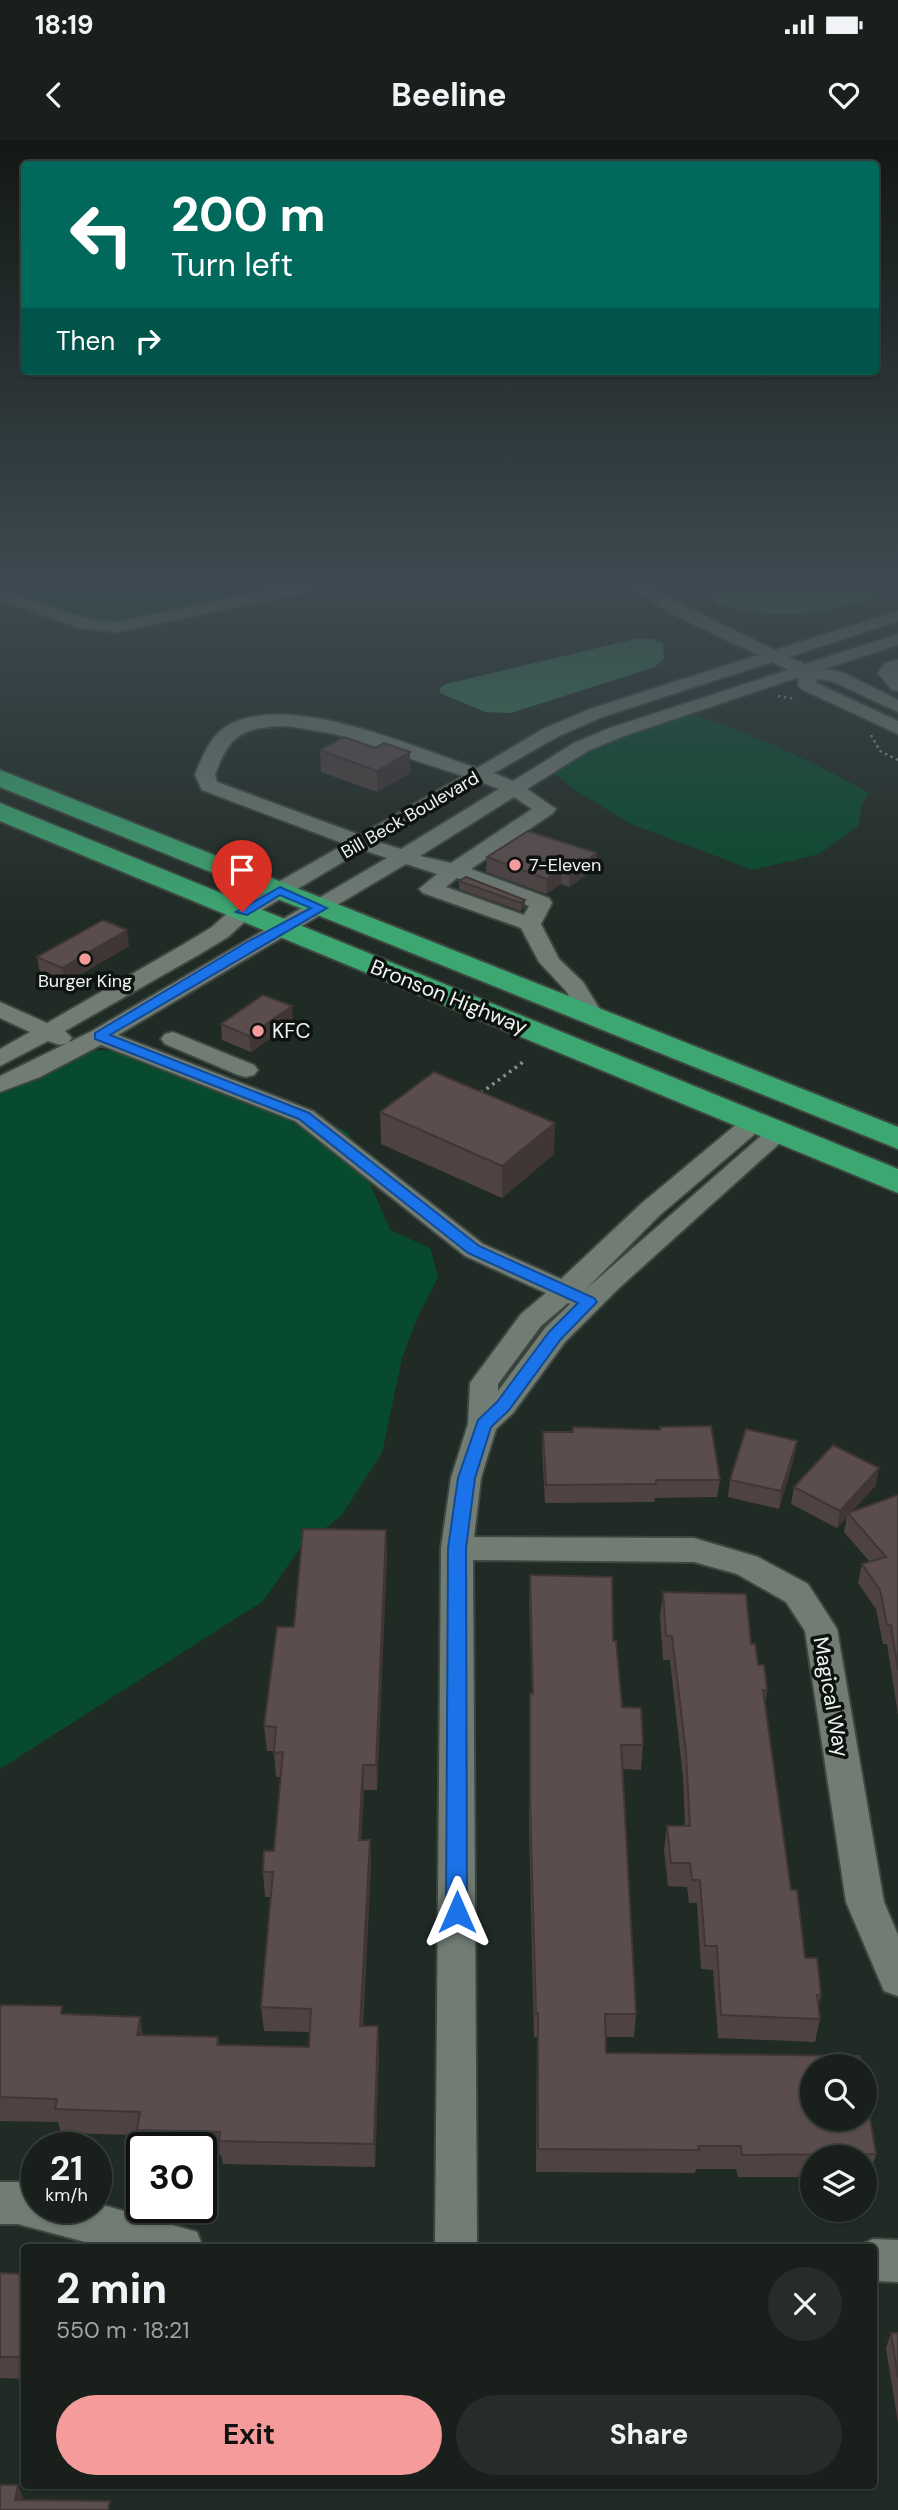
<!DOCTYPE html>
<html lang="en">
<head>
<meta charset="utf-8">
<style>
  :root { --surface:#19201c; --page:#262d29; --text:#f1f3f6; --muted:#9fa3a3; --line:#373e3b; --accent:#f59b9b }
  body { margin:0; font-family:"DM Sans",sans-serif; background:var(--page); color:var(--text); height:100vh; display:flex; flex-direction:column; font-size:26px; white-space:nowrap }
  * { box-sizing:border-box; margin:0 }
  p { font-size:23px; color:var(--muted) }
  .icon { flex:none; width:38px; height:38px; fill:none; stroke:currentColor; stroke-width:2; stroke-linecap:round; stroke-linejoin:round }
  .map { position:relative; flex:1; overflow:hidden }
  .details { position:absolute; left:21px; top:2104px; width:856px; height:245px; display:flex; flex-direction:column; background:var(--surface); border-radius:7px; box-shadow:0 2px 5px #0004,0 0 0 2px var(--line) }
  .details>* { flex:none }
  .hud { position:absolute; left:21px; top:21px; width:858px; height:214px; border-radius:7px; box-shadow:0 2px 5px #0004,0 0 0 2px var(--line); background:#00695c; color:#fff; overflow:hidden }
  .tools { position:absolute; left:800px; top:1914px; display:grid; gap:14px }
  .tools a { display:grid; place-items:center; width:77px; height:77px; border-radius:50%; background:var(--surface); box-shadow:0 2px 5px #0004,0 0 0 2px var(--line); font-size:35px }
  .speed { position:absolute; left:21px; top:1992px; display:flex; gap:14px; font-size:35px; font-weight:700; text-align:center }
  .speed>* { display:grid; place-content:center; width:91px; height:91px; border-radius:50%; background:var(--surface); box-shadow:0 2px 5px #0004,0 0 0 2px var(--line); line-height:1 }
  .speed small { font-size:18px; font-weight:400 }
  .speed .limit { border:4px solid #111; border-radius:10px; background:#fff; color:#111 }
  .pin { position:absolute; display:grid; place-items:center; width:60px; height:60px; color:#fff; margin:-72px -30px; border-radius:50% 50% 50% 0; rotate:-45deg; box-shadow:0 0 7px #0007 }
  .pin .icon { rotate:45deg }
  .me { position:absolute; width:77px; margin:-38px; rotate:0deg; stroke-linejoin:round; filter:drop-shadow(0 0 5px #0008) }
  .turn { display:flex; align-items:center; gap:24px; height:147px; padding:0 35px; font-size:32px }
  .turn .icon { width:91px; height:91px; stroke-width:2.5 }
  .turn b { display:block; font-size:49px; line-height:60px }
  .then { display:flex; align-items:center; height:66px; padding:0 35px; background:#0003; gap:14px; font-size:26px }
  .round { display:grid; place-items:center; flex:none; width:74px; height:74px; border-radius:37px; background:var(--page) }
  .head { display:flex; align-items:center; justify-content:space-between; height:119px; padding:0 35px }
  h1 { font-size:42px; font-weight:700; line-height:52px }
  .button { display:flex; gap:14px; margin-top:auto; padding:14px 35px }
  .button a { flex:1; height:80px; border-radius:42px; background:var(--accent); color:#111; font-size:28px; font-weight:700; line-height:80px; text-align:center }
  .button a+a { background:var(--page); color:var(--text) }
  .status { display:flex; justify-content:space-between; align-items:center; height:49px; padding:0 35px; background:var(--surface); direction:ltr }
  .status svg { height:19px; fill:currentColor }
  header { display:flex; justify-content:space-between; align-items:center; height:91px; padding:0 35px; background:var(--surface); font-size:32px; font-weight:700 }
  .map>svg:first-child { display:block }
</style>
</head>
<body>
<div class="status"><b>18:19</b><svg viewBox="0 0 49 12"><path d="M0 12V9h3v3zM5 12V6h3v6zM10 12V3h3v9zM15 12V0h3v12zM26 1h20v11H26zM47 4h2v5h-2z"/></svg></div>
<header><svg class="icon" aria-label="back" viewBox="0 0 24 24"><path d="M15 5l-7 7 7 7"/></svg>Beeline<svg class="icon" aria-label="heart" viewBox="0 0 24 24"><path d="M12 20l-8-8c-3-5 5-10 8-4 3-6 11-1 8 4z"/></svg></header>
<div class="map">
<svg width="898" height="2370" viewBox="0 0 898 2370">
  <rect width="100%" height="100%" fill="#212b25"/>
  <!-- green -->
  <g fill="#084a2d">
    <path d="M0,448H95L113,454L126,448H254L253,453L247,456L117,483L100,482Z"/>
    <path d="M698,571L694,573L696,576C756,595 814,622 869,653L862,664L858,686L819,714L753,730L631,684L575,650L551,631C598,604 646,588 698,571Z"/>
    <path d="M90,910L153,912L206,931L348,992L390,1090L430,1108L438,1137L418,1176L402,1218L382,1313L341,1376L301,1407L263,1461L0,1629V952L37,938Z"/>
  </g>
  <!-- water -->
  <g fill="#387a57">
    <path d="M716,448H898V450C834,473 784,483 717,464L712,459L711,452Z"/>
    <path d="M635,499H652L663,503L664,518L655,527L511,573L485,572L440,553V548L446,544Z"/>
  </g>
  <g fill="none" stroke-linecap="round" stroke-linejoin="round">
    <defs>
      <g id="minor">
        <path d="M279,448H310L302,453L117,492L80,488L0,460V450L88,479L117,482Z"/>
        <path d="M634,448H653L680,464L775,510L898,471V481L789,517L805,524L898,494V505L824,529L842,532L898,560V572L832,541L817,539L816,543L898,581V594L801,549L798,545L799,537L621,597L588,611L527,649L556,669L553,673L471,729L549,758L552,763L541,784L559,819L583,842L604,876L600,881H584L566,851L539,822L521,788L423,753L419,749L437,734L406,724L118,895L313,971L483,1104L561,1139L642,1063L744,978L753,976L762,978L765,983L762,988L660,1075L585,1150L770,988L779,986L788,988L791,993L619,1148L565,1202L513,1273L496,1289L481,1338L474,1397L694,1398L758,1417L808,1444L837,1489L884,1762L898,1795V1856L884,1851L846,1762L805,1491L786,1462L737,1434L694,1422L473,1420L477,2107H435L441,1408L451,1338L468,1284L470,1243L521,1174L546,1153L465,1116L295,981L101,905L40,937L0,952V936L92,891L387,718L363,710L250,777L228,797L200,814L65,891L72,898L68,903L60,905L48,901L0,926V909L30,892L0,878V862L47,883L184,804L212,787L234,767L345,704L202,650L195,635C202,617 210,596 227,586C288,550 415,608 477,628L543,589L590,569L758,515L668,472ZM772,522L788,530L607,589L574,603L513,641L494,633L557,597L602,577ZM288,586L335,594L463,636L360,695L217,642L215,635C230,592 245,587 288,586ZM480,642L499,649L401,709L378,702ZM514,657L532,669L451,723L420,716ZM457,738L529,766L524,775L446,747ZM568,1163L570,1164L545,1188L498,1251V1244L541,1186Z"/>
        <path d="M898,520V551L892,550L878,533L885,523Z"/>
        <path d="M173,892L254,925L258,930L254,935L246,937L238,935L165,904L161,899L165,894Z"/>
        <path d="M0,2042H18L37,2047V2067H96V2063L197,2092L203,2107H104L18,2084H0Z"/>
        <path d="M873,2099L898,2100V2142L873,2141V2107H857Z"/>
      </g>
      <g id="highway">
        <path d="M0,630L898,987V1009L0,647Z"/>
        <path d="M0,663L898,1029V1053L0,681Z"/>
      </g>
    </defs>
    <!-- minor casing -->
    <use href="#minor" stroke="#3d4640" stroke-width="4"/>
    <!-- highway casing -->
    <use href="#highway" stroke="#3d4640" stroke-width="4"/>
    <!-- path-far1 -->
    <g stroke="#8b948f" stroke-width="2.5" stroke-dasharray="2.5 3.5" stroke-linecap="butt">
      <path d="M778,556L796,559"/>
      <path d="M871,595L880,611L898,620"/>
    </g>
    <!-- path -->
    <path stroke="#8b948f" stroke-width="3.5" stroke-dasharray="2.5 4.5" stroke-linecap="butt" d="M481,953L523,922"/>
    <!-- minor -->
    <use href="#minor" fill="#707c74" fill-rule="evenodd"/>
    <!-- highway -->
    <use href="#highway" fill="#3da772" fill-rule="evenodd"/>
  </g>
  <!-- wall -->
  <g fill="#4e4242">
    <path d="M320,610L410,633L377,652L321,632Z"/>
    <path d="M597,713L596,728L569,747L561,744L546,754L486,732L487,717Z"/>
    <path d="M459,741L525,760V767L521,771L459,749Z"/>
    <path d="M129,806L64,844L40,833L37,817Z"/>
    <path d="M293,882L251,912L222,900L221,884Z"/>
    <path d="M380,972L554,1014L502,1058L381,1004Z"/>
    <path d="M660,1287L720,1340L717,1357L655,1358L654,1362L545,1363L542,1309L543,1292L659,1290Z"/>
    <path d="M797,1301L794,1318L779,1369L728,1357L730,1340Z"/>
    <path d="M876,1345L851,1372L898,1355V1575L887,1504H883L876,1469L858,1443L862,1424L870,1422L844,1392L847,1377L837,1388L791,1364L794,1347Z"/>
    <path d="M387,1414L377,1650H364L361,1700H370L371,1725L363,1886L379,1910L375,2027L223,2024L221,2015L201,2014V2007H142V2012L138,1995L61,1993L58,1982L0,1981V1865L64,1874L143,1895L218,1897L219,1905L309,1907L310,1892L264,1891L261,1867L271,1757H265L263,1732L274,1711L281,1637H276L274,1611H267L264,1586L294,1487Z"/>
    <path d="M530,1435L613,1501L622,1567L643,1605L641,1630L623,1629L636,1874L634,1897H605L606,1913L876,2014L869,2037H864V2018H812V2037H738L736,2029H696L695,2033L536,2032L537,1897H534L529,1685V1578L530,1553L532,1554L529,1459Z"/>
    <path d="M663,1452L751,1504L767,1550L765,1563L791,1750L805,1818L821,1855L818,1867L820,1879L815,1902L718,1898L713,1830L701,1829L697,1763H689L687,1747L668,1746L664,1710L667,1686H685L683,1637L670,1520H663L660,1476Z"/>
    <path d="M0,2133L24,2134V2239L0,2238Z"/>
    <path d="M891,2193H898V2283L886,2208Z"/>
  </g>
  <!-- shaded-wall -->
  <g fill="#403636">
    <path d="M410,612V633L377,652V631Z"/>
    <path d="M597,713L596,728L569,747L570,732Z"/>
    <path d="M562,729L561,744L546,754L547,739Z"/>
    <path d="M525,760V767L521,771V763Z"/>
    <path d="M127,790L129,806L64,844L62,828Z"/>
    <path d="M292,866L293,882L251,912L249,896Z"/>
    <path d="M555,983L554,1014L502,1058V1026Z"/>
    <path d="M797,1301L794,1318L779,1369L781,1351Z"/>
    <path d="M879,1328L876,1345L849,1375L848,1373L847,1377L837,1388L840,1371Z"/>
    <path d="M386,1390L387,1414L377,1650L376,1625Z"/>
    <path d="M363,1625L364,1650L360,1725L359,1700Z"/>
    <path d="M370,1700L371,1725L361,1909L360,1886Z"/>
    <path d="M140,1877L144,1901L137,1895Z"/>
    <path d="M378,1886L379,1910L375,2027L374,2004Z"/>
    <path d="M18,2345L26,2366L15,2360Z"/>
  </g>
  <!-- building -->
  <g fill="#5b4d4d" stroke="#403636" stroke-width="2">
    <path d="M344,597L375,608L384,603L410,612L377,631L320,610Z"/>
    <path d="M528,691L597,713L570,732L562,729L547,739L487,717Z"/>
    <path d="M466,737L525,760L521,763L459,741Z"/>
    <path d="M103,780L127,790L62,828L37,817Z"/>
    <path d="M263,855L292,866L249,896L221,884Z"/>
    <path d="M434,932L555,983L502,1026L380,972Z"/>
    <path d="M711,1286L720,1340H656V1344L546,1345L543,1292H573V1287L660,1290V1287Z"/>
    <path d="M746,1289L797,1301L781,1351L730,1340Z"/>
    <path d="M833,1305L879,1328L840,1371L794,1347Z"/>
    <path d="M898,1355V1530L891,1485H887L880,1450L862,1424L886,1417L848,1373Z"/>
    <path d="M303,1389L386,1390L376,1625H363L359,1700H370L360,1886H378L374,2004L219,2001L220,1992L137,1990L140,1972L55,1969L57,1959L0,1957V1865L62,1866L61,1874L140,1877L137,1895L218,1897L217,1905L309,1907L311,1869L261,1867L273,1732H263L264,1711H274L283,1612L274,1613L276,1587L264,1586L277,1487H294Z"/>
    <path d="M530,1435L612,1437L613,1501H616L622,1567L641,1568L643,1605H621L636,1874H605L606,1913L860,1916L862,1927H812V1979H864V1943L876,2014L742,2015L741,2006H698L699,2010L538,2009V1873H536L530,1660V1553L533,1554Z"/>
    <path d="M663,1452L746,1454L751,1504H755L758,1525H764L767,1550H763L791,1750H797L805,1818H817L821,1855H817L820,1879L721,1875L717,1806H705L700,1740H692L690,1723H671L667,1686H690L686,1613L672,1496H666Z"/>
    <path d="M0,2133L24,2134V2217H0Z"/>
    <path d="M891,2193H898V2237Z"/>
    <path d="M0,2345H18L15,2360L110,2361L108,2370H0Z"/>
  </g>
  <!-- sky -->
  <linearGradient id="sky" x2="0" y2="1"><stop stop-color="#121814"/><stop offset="0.57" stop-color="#3d4a51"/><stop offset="1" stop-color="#3d4a51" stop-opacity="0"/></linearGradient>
  <rect width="898" height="780" fill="url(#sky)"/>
  <!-- route -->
  <path fill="#1a73e8" stroke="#114b97" stroke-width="2" d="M280,747L327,768L110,895L309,973L479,1106L594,1158L597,1162L561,1199L509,1270L491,1287L475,1338L466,1408L467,1772L464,1778L457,1781L449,1778L446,1772L448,1408L458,1338L478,1280L497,1262L549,1192L578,1163L468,1113L299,979L95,899V893L247,802L311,768L280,755L247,775L236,772Z"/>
  <!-- markers -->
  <g fill="#f59b9b" stroke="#0e1310" stroke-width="2.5">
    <circle cx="515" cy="725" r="7"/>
    <circle cx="85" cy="819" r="7"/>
    <circle cx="258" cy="891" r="7"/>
  </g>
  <g text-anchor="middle" stroke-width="7" stroke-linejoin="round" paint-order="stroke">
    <!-- far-street labels -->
    <g font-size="18" fill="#eef5f1" stroke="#0e1310">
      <text transform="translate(410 675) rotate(-30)" y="6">Bill Beck Boulevard</text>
    </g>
    <!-- far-poi labels -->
    <g font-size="18" fill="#eef5f1" stroke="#0e1310" text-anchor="start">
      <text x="529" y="731">7-Eleven</text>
      <text x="85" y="847" text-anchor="middle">Burger King</text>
    </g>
    <!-- street labels -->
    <g font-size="21" fill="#eef5f1" stroke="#0e1310">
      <text transform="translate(449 857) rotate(22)" y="7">Bronson Highway</text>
      <text transform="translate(831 1557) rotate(80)" y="7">Magical Way</text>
    </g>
    <!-- poi labels -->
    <g font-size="21" fill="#eef5f1" stroke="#0e1310" text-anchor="start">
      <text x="272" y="898">KFC</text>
    </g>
  </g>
</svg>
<div class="tools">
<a><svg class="icon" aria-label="search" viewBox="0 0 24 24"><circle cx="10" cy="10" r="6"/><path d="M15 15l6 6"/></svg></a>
<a><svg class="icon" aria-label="layers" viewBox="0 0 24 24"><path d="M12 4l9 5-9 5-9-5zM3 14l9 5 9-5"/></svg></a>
</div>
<div class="speed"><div>21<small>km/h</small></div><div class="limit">30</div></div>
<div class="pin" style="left:242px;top:772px;background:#d93025"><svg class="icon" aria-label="arrive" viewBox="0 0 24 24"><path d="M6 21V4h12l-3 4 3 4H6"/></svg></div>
<svg class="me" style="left:457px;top:1772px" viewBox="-20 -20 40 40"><path d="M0-17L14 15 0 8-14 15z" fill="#1a73e8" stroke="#fff" stroke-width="4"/></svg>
<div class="hud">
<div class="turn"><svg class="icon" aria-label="left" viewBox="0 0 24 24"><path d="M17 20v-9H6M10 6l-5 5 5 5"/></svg><div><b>200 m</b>Turn left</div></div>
<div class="then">Then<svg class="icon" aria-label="right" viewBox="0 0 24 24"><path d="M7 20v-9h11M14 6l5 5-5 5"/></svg></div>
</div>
<section class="details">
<div class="head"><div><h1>2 min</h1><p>550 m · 18:21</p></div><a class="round"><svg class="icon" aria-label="close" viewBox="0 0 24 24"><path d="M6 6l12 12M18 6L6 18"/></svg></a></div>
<div class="button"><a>Exit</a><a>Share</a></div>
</section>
</div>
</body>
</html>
